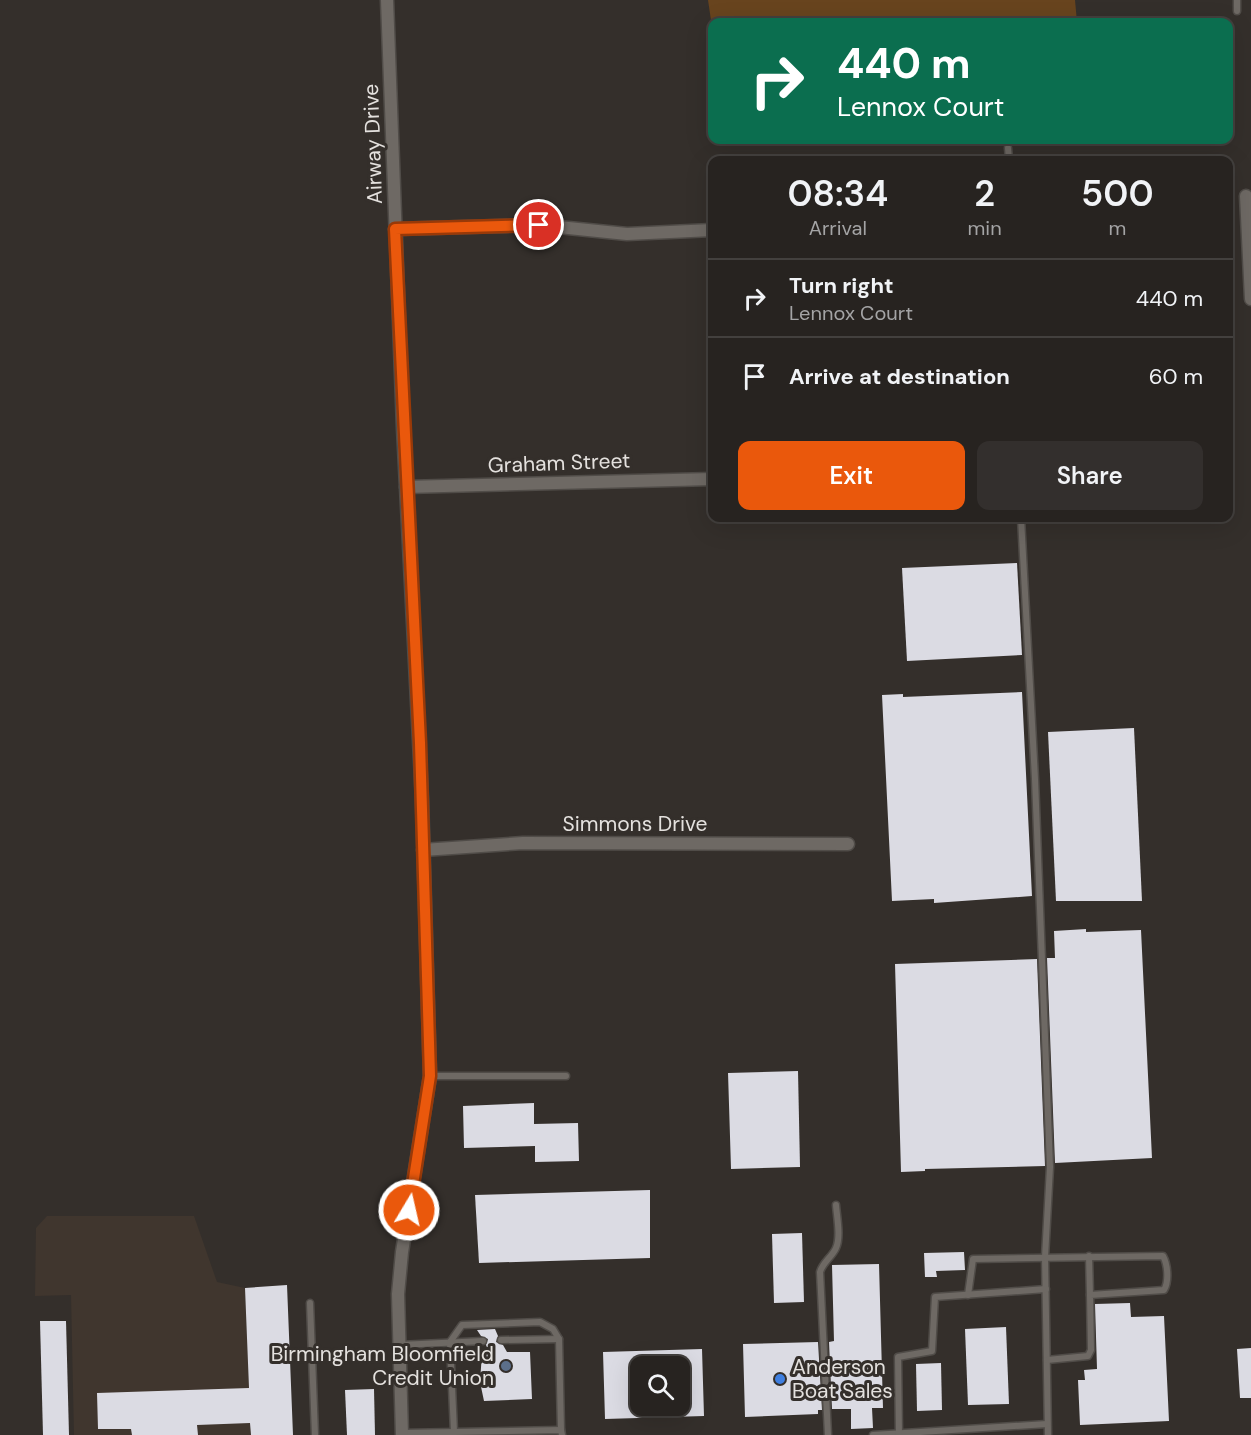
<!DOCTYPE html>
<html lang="en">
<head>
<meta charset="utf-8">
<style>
  :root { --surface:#272320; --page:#332f2d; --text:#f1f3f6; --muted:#a4a4a5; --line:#43403e; --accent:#ea580c }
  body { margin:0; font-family:"DM Sans",sans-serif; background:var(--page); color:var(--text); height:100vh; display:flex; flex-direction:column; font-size:22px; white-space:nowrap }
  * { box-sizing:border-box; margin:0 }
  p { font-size:20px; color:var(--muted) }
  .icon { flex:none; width:33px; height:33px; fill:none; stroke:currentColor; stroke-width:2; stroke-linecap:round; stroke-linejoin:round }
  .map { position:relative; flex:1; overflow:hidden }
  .drawer { position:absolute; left:708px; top:156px; width:525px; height:366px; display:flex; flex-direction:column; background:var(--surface); border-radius:12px; box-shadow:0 6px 24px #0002,0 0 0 2px var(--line) }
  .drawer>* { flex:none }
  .hud { position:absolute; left:708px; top:18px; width:525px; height:126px; border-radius:12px; box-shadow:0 6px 24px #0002,0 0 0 2px var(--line); background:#0b6e4f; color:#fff; overflow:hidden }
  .controls { position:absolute; left:630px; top:1356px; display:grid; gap:12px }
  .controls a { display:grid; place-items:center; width:60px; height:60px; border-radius:12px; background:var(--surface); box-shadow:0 6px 24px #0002,0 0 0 2px var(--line); font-size:30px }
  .pin { position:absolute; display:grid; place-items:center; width:51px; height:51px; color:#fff; margin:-26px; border:3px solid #fff; border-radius:50%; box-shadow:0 2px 6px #0007 }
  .me { position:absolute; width:66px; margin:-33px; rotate:9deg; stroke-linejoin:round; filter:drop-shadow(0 0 4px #0008) }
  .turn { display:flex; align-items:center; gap:21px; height:126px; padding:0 30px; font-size:27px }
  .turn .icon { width:78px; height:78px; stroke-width:2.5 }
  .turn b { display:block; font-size:42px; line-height:51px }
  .eta { display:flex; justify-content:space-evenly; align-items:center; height:102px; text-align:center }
  .eta b { font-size:36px; font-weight:600; line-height:42px }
  .cta { display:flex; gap:12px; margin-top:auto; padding:12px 30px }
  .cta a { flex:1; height:69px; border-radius:12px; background:var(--accent); color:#fff; font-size:24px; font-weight:600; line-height:69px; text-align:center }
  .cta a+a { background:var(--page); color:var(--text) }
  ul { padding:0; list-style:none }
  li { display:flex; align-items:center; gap:18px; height:78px; padding:0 30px; border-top:2px solid var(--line) }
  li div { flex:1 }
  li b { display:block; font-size:22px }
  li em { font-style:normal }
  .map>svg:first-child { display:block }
</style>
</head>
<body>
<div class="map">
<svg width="1251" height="1435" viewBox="0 0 1251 1435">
  <rect width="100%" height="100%" fill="#342f2b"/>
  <!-- built -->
  <path fill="#40362e" d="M47,1216H194L217,1282L245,1288L251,1435H74L71,1295L35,1296L36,1228Z"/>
  <!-- green -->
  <path fill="#68441e" d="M708,0H1075L1077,22H712V27Z"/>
  <!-- building -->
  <g fill="#dbdbe3" fill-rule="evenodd">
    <path d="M1017,563L1022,655L907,661L902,568Z"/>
    <path d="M1022,692L1032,896L934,903V899L892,901L882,695L903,694V697Z"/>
    <path d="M1134,728L1142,901H1056L1048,732Z"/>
    <path d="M1086,929V932L1141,930L1152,1158L1055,1163L1047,958H1055L1054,931Z"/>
    <path d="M1037,959L1045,1166L925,1169V1171L901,1172L895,964Z"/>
    <path d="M798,1071L800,1167L731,1169L728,1073Z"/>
    <path d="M534,1103V1124L578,1123L579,1161L535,1162V1146L464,1148L463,1106Z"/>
    <path d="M650,1190V1258L479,1263L475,1195Z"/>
    <path d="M802,1233L804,1302L774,1303L772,1234Z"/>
    <path d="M964,1252L965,1270L936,1271L937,1277H925L924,1253Z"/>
    <path d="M879,1264L883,1408H872L873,1428L851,1429V1409H832L829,1342L834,1341L832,1265Z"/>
    <path d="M287,1285L293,1435H251L250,1423L197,1425L198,1435H132L131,1429H98L97,1393L249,1388L245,1288Z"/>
    <path d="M1130,1303L1131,1317L1164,1316L1169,1421L1080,1425L1078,1380H1085L1084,1370L1097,1369L1095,1304Z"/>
    <path d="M40,1321H66L69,1435H43Z"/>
    <path d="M1006,1327L1009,1404L968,1405L965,1329Z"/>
    <path d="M495,1329L498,1336L496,1342L503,1345L507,1352H530L532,1399L484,1401L480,1382L482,1353L490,1354L486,1345L488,1339L481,1336L477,1330Z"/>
    <path d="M818,1342L822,1410H818V1414L745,1417L743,1344Z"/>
    <path d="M1251,1348V1398H1240L1237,1349Z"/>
    <path d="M702,1349L704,1416L605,1419L603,1352ZM640,1366H680V1406H640Z"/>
    <path d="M941,1363L942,1410L917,1411L916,1364Z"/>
    <path d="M374,1389L375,1435H347L345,1390Z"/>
  </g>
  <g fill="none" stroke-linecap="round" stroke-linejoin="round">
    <defs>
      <g id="service">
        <path d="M1237,0V11"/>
        <path d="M1008,148L1009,160"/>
        <path d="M1021,518L1035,779L1050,1167L1045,1257L1048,1435"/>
        <path d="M430,1076H566"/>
        <path d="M1089,1256L1090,1295"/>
        <path d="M968,1295L973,1259L1163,1256C1168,1265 1169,1282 1164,1290L1090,1295L1091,1350L1088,1356L1047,1360"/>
        <path d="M310,1303L315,1435"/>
        <path d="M501,1340L559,1339"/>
        <path d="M400,1345L483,1341"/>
        <path d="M454,1432L450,1342L462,1325L540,1322L553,1329L559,1339L561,1430"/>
        <path d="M402,1433L561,1430L562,1435"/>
        <path d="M828,1435L820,1272C823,1262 832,1257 836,1248C841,1237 837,1218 836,1205"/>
        <path d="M873,1435L1047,1424"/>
        <path d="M899,1435L898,1357L932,1351L935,1297L1046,1289"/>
      </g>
      <g id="minor">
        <path d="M387,0L403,428L422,799L430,1076L402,1252L398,1294L402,1435"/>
        <path d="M1246,196L1251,299"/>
        <path d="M395,229L539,225L627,234L712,230"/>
        <path d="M406,487L712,479"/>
        <path d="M423,850L523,843L848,844"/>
      </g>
    </defs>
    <!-- service casing -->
    <use href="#service" stroke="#504c48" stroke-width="9"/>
    <!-- minor casing -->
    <use href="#minor" stroke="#504c48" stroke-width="15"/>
    <!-- service -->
    <use href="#service" stroke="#6e6964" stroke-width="6"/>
    <!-- minor -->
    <use href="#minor" stroke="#6e6964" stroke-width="12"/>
  </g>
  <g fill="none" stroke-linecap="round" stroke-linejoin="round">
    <defs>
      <path id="route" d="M409,1210L430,1076L420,743L395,229L539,225"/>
    </defs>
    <!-- route casing -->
    <use href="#route" stroke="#983908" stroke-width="15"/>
    <!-- route -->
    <use href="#route" stroke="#ea580c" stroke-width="10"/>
  </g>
  <!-- markers -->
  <circle fill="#5c6f8a" stroke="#342f2b" stroke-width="2" cx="506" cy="1366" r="6"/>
  <circle fill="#3f7fe0" stroke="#342f2b" stroke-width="2" cx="780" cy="1379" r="6"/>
  <g text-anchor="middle" stroke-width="6" stroke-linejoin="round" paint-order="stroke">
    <!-- street labels -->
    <g font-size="21" fill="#e4e1de" stroke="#342f2b">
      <text transform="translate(373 144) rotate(-92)" y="7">Airway Drive</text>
      <text transform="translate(559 463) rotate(-2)" y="7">Graham Street</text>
      <text x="635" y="831">Simmons Drive</text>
    </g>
    <!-- poi labels -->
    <g font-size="21" fill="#e4e1de" stroke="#342f2b" text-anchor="end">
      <text x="494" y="1361">Birmingham Bloomfield<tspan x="494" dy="24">Credit Union</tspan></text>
      <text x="792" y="1374" text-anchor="start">Anderson<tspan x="792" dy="24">Boat Sales</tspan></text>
    </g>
  </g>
</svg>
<div class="controls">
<a><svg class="icon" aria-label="search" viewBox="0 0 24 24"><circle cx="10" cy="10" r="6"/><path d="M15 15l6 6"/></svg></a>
</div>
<div class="pin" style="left:539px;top:225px;background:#d93025"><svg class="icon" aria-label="arrive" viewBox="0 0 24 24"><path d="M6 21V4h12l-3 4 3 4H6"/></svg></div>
<svg class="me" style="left:409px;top:1210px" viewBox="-20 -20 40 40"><circle r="17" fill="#ea580c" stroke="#fff" stroke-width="3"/><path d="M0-11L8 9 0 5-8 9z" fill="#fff"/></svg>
<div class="hud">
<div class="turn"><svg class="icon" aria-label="right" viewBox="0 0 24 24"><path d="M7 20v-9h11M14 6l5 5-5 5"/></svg><div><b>440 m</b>Lennox Court</div></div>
</div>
<section class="drawer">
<div class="eta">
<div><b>08:34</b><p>Arrival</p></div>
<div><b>2</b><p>min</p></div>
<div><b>500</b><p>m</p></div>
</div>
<ul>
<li><svg class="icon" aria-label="right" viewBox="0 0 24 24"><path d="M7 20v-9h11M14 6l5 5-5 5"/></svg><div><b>Turn right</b><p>Lennox Court</p></div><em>440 m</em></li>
<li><svg class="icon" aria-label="arrive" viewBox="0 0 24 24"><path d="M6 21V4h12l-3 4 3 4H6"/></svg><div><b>Arrive at destination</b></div><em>60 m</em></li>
</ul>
<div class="cta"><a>Exit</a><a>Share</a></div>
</section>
</div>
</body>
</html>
